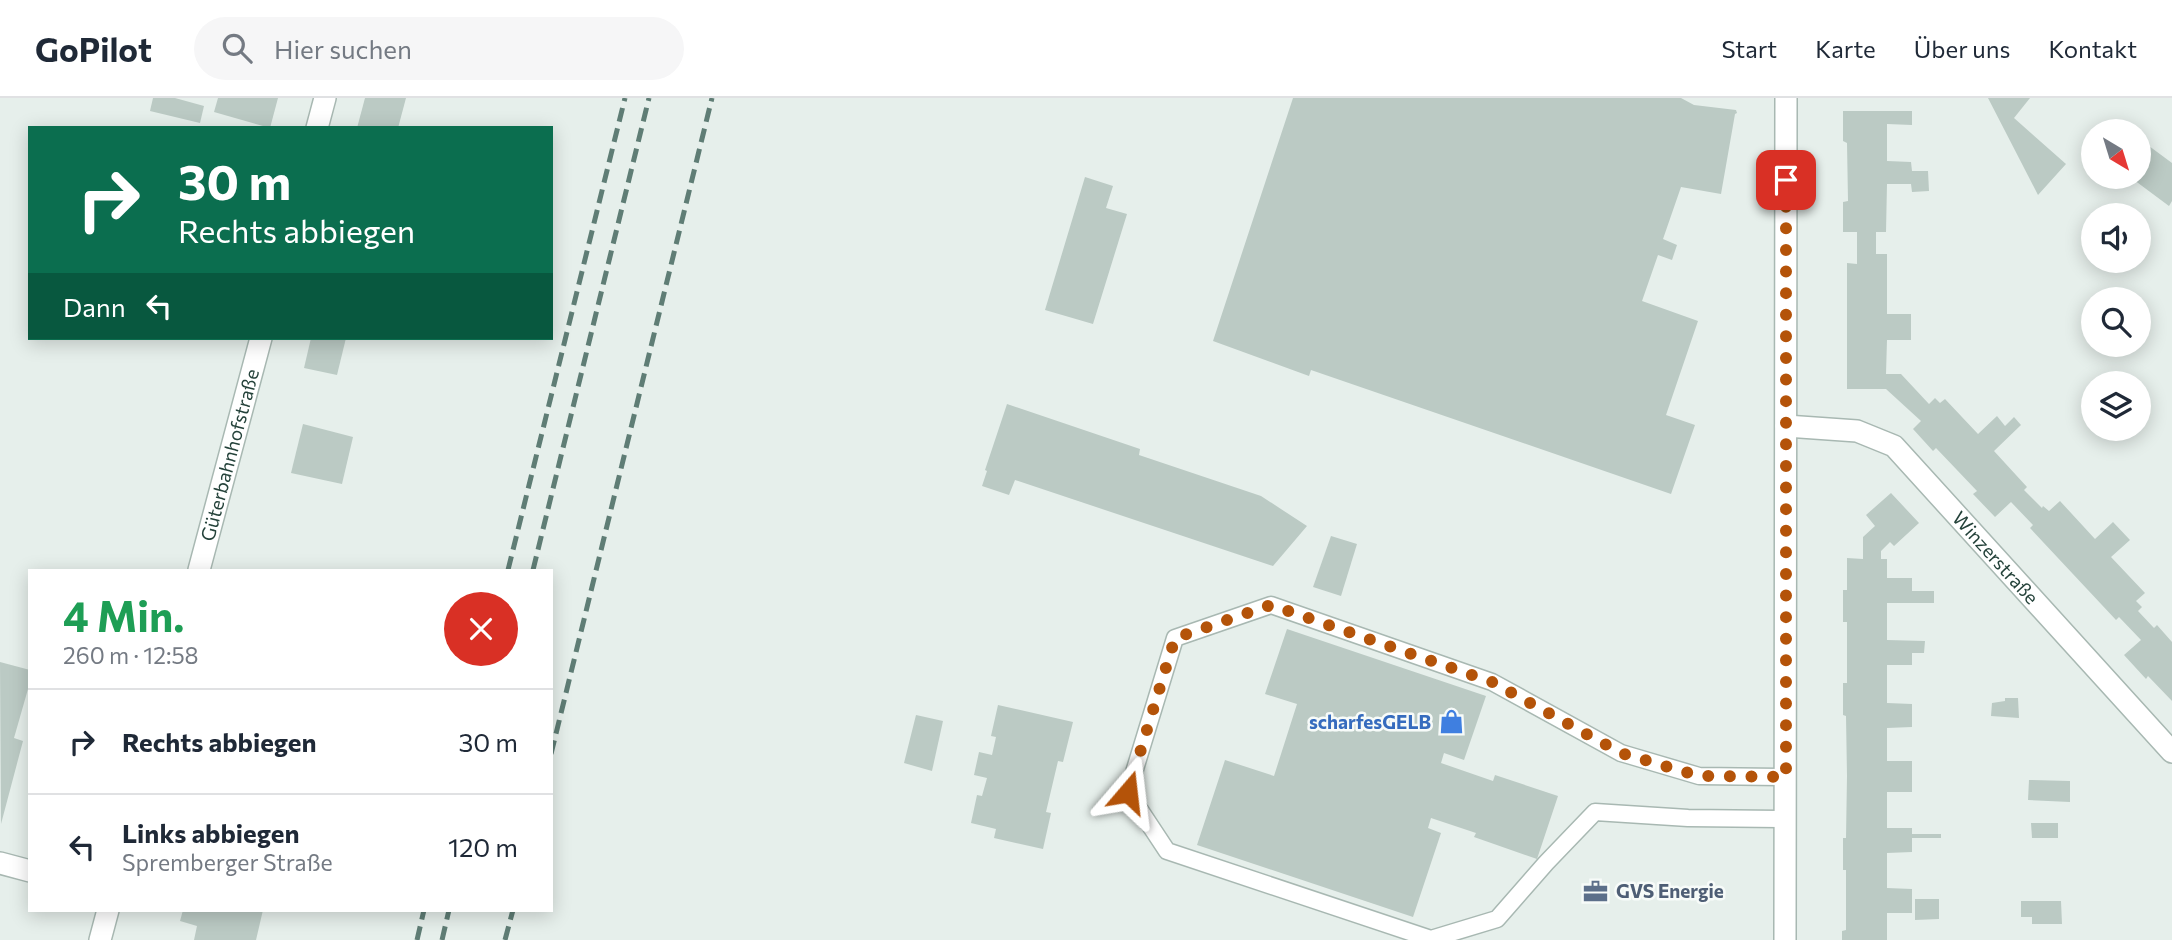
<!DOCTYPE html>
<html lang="de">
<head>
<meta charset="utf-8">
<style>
  :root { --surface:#fff; --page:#f6f6f7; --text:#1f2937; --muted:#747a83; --line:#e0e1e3 }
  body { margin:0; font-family:Commissioner,sans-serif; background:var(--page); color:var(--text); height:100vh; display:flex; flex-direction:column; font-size:26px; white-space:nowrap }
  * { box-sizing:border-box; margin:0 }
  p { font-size:23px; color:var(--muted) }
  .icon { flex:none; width:38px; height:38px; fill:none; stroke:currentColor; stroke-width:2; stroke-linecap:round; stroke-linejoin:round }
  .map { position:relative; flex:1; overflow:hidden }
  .details { position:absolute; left:28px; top:471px; width:525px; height:343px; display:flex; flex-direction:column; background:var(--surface); border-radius:0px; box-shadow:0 4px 18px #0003 }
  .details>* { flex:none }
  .top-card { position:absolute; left:28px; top:28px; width:525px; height:214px; border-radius:0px; box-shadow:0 4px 18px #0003; background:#0b6e4f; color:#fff; overflow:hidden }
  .needle { width:46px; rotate:142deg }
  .tools { position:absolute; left:2081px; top:21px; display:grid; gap:14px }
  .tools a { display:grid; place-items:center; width:70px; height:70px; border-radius:50%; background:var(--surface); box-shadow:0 4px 18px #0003; font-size:35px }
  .pin { position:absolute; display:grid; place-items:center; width:60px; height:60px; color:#fff; margin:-30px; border-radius:14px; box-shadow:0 4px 10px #0006 }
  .me { position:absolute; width:77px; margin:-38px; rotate:17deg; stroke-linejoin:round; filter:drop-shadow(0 0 5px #0008) }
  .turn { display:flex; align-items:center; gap:24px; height:147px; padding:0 35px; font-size:32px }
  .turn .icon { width:91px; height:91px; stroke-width:2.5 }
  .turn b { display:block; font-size:49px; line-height:60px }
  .then { display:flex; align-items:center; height:66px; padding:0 35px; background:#0003; gap:14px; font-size:26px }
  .round { display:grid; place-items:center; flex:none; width:74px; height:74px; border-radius:37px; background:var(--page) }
  .head { display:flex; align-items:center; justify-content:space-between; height:119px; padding:0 35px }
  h1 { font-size:42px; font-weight:700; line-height:52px; color:#1e9e55 }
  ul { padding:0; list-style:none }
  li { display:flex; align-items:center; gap:21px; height:105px; padding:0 35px; border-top:2px solid var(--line) }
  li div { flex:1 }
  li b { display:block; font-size:26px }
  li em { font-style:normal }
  header { display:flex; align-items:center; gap:42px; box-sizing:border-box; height:98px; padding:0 35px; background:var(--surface); border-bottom:2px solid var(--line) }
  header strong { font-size:33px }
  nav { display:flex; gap:38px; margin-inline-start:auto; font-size:24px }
  .search { width:490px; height:63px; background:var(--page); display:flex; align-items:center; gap:18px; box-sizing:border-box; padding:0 24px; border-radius:38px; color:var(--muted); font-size:26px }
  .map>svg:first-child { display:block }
</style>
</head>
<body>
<header>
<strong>GoPilot</strong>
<div class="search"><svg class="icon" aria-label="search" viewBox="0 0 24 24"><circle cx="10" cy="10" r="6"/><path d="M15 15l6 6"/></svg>Hier suchen</div>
<nav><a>Start</a><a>Karte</a><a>Über uns</a><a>Kontakt</a></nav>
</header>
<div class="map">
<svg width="2172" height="842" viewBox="0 0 2172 842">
  <rect width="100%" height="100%" fill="#e6efeb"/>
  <!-- building -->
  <g fill="#bbcac4">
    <path d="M153,0H175L204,8L200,25L150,13Z"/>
    <path d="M218,0H278L270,30L214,14Z"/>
    <path d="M365,0H406L398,30H357Z"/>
    <path d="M1293,0H1681L1694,7L1736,12L1737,15L1735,16L1721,96L1681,89L1663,141L1677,147L1672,162L1658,157L1642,203L1698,223L1666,317L1695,327L1671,396L1311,272L1309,278L1213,243Z"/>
    <path d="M1988,0H2030L2014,20L2066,66L2038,97Z"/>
    <path d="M1843,13H1912V27L1887,26V63L1911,64L1912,73H1928L1929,93L1912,94L1911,86H1887L1886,134H1876V156H1887V216H1911V242H1887L1886,276H1901L1929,306L1935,300L1940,305L1945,301L1978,336L1997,318L2005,328L2014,319L2021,327L1994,353L2027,389L2024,392L2042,410L2043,408L2049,413L2060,403L2095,441L2113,424L2130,442L2111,459L2145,495L2136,503L2142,509L2138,513L2154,530L2157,527L2172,544V603L2148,578L2146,581L2124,557L2141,542L2119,519L2116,522L2030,430L2033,427L2011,404L1995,419L1973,396L1977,393L1936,350L1933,353L1913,331L1921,323L1886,291H1847V165L1857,166V134H1843V104L1848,103L1847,45L1843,43Z"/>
    <path d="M2149,48L2172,65V103L2169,108L2130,79H2138V62Z"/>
    <path d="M1085,79L1113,88L1106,110L1127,116L1093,226L1045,212Z"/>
    <path d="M311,240H346L337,277L304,270Z"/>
    <path d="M1007,306L1140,351L1139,357L1261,398L1307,428L1273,468L1015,382L1009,397L982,388L987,373L985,372Z"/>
    <path d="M303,326L353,339L342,386L291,375Z"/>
    <path d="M1891,395L1919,425L1894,448L1890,444L1881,453V461H1887V480H1912V493H1934V505H1887V542L1925,543L1924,555H1912V567H1887V605L1912,606V629L1887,630V663H1912V694H1887V730H1912V736H1941V740H1912V754L1887,755V790L1912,791V815H1887V842H1842V833L1846,832V772H1843V740H1846L1847,678L1846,618L1843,617V585H1847V524H1843V492H1847V460L1863,461V439L1875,428L1866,417Z"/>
    <path d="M1331,438L1357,446L1341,498L1313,489Z"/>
    <path d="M1287,531L1486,598L1464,662L1444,655L1441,665L1493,683L1495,677L1558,698L1537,761L1474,739L1476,735L1431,720L1428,730L1441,735L1413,819L1197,747L1225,662L1274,678L1297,606L1265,596Z"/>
    <path d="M0,564L30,572V584L14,640L23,643L1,726Z"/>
    <path d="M2005,600H2018L2019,620L1991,618L1992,605L2005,603Z"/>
    <path d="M998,607L1073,624L1063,664L1058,663L1046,714L1051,715L1043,751L994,740L996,731L971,725L977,697L982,698L987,680L974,677L979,654L992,657L996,639L991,638Z"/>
    <path d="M916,617L943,623L932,673L904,665Z"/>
    <path d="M2029,682L2070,683V704L2028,702Z"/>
    <path d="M2031,725H2058V740H2032Z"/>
    <path d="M1915,801H1939V821L1915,822Z"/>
    <path d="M2021,803H2061L2062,826H2032V819H2021Z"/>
    <path d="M183,812H263L256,842H194L197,828L180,823Z"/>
  </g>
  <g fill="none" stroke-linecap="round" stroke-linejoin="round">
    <defs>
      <path id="service" d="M1786,721L1688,720L1595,714L1546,765L1497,821L1431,841L1167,753L1128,694L1175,540L1271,507L1492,584L1621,655L1699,678L1786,679"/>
      <g id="minor">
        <path d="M317,30L325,0"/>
        <path id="s1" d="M1786,328L1857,333L1894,348L2172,654"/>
        <path id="s2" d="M199,472L261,240"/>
        <path d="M0,765L30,773"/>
        <path d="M100,842L108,812"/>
        <path d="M1785,842L1786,0"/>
      </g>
    </defs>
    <!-- service casing -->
    <use href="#service" stroke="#a8b8b2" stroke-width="19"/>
    <!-- minor casing -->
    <use href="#minor" stroke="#a8b8b2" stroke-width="24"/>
    <!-- service -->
    <use href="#service" stroke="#fff" stroke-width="16"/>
    <!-- minor -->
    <use href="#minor" stroke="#fff" stroke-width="21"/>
    <!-- rail -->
    <g stroke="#5f7d75" stroke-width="5" stroke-dasharray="14 7" stroke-linecap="butt">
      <path d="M508,472L625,0"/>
      <path d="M533,472L649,0"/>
      <path d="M551,656L712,0"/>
      <path d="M417,842L424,812"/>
      <path d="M442,842L449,812"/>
      <path d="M505,842L513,812"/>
    </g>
  </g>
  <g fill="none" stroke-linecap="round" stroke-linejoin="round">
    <!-- route -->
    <path stroke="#b45309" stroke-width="12" stroke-dasharray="0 21.6" d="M1128,694L1175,540L1271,507L1492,584L1621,655L1699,678L1786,679V82"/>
  </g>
  <!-- icons -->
  <defs>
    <symbol id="shop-bare" viewBox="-9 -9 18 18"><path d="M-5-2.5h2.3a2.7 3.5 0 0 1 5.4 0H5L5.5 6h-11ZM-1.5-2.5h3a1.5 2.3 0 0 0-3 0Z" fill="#3f7fe0" stroke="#f7fbf9" stroke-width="2.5" paint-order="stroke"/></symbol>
    <symbol id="office-bare" viewBox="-9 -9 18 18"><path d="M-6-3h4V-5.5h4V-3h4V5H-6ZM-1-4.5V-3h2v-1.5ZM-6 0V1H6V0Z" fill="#5c6f8a" stroke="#f7fbf9" stroke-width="2.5" paint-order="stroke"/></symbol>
  </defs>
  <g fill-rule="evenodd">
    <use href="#shop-bare" x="1434" y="606" width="35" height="35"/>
    <use href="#office-bare" x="1578" y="776" width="35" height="35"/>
  </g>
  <g text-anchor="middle" stroke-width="5" stroke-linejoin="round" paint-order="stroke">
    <!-- street labels -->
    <g font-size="19" fill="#24423a" stroke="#f7fbf9">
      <text dy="7" stroke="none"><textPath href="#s2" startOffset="119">Güterbahnhofstraße</textPath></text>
      <text dy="7" stroke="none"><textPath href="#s1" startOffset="262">Winzerstraße</textPath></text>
    </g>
    <!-- shop labels -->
    <g font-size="19" font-weight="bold" fill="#366cbe" stroke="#f7fbf9" text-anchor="end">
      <text x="1431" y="631">scharfesGELB</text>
    </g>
    <!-- service labels -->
    <g font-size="19" font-weight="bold" fill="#4e5e75" stroke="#f7fbf9" text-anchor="start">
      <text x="1616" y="800">GVS Energie</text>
    </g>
  </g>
</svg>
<div class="tools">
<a><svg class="needle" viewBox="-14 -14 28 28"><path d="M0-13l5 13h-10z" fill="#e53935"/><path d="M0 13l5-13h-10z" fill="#747a83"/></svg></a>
<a><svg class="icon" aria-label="sound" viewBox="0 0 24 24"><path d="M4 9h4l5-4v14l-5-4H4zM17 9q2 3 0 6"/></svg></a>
<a><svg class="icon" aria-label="search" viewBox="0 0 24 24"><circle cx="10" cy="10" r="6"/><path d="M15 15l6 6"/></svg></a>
<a><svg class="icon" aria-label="layers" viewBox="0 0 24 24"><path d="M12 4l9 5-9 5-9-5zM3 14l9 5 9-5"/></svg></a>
</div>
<div class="pin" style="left:1786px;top:82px;background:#d93025"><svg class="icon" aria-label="arrive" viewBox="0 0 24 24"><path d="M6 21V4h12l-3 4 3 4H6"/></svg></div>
<svg class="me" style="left:1128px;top:694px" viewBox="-20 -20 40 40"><path d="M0-17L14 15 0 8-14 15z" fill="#b45309" stroke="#fff" stroke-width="4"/></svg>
<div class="top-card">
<div class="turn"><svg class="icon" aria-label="right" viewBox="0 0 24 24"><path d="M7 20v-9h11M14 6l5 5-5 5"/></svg><div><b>30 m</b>Rechts abbiegen</div></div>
<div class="then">Dann<svg class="icon" aria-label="left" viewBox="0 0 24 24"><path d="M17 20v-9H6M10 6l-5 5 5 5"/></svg></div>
</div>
<section class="details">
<div class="head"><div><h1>4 Min.</h1><p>260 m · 12:58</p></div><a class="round" style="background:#d93025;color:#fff"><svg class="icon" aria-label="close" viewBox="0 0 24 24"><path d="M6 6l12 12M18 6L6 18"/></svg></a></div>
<ul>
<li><svg class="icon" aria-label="right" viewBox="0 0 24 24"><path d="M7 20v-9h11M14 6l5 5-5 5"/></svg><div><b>Rechts abbiegen</b></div><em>30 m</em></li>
<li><svg class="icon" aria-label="left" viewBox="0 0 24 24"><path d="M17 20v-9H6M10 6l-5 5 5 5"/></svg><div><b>Links abbiegen</b><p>Spremberger Straße</p></div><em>120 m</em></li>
</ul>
</section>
</div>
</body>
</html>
